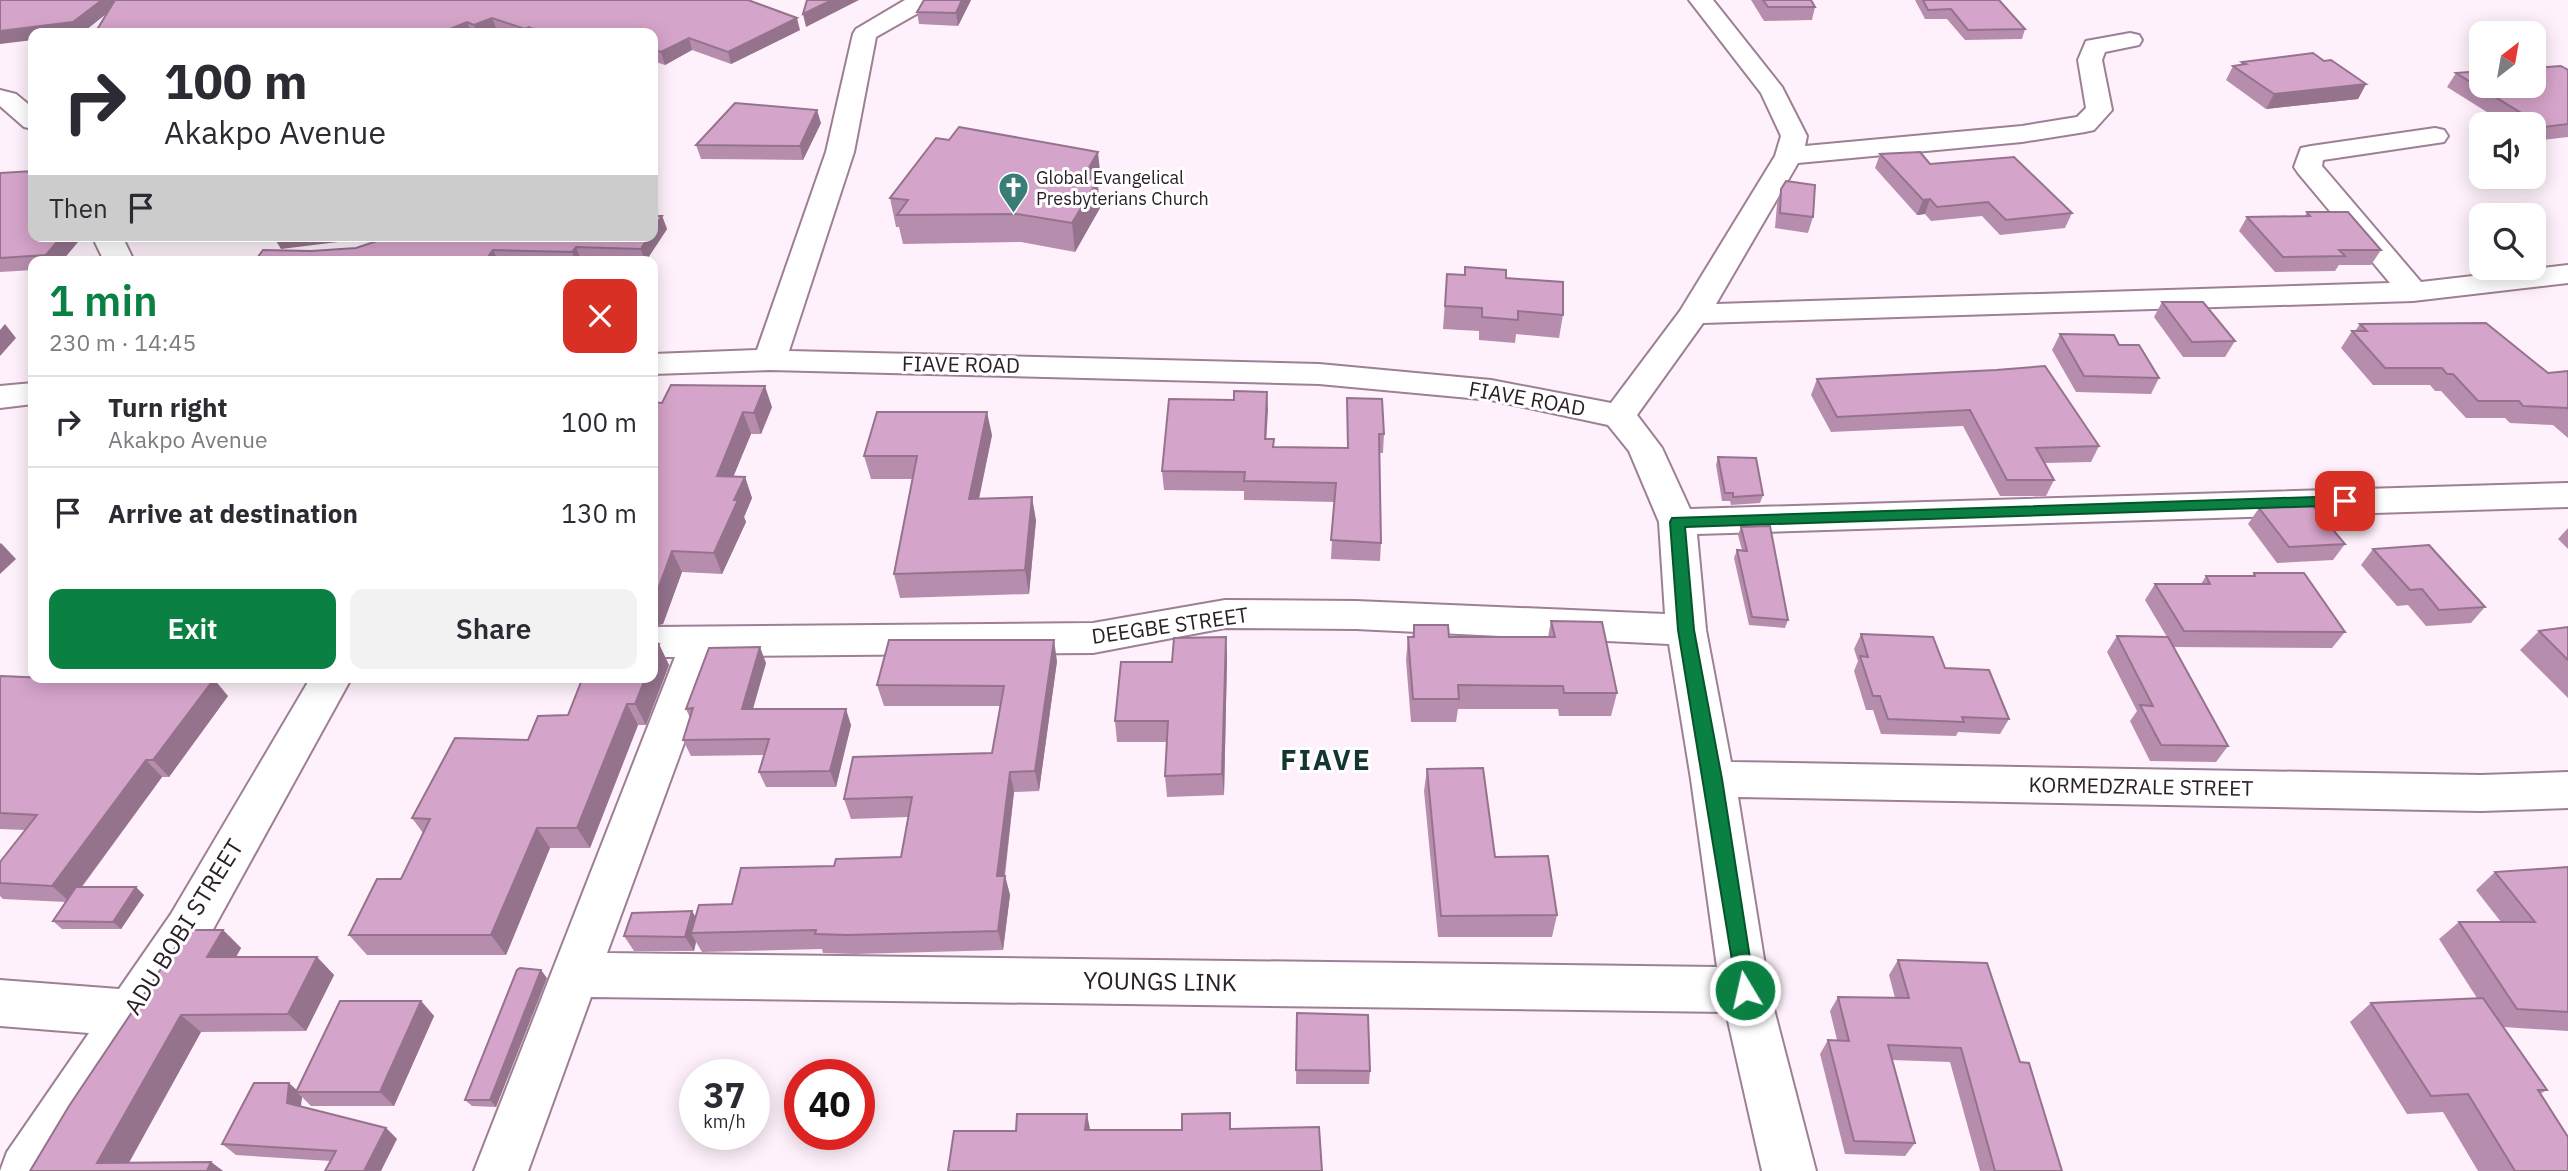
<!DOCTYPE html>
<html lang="en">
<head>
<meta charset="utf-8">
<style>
  :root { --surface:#fff; --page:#f2f2f3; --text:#2b2b33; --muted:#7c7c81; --line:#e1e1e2; --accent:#0b8043 }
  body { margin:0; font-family:"IBM Plex Sans",sans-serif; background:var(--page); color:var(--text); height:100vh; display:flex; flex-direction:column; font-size:26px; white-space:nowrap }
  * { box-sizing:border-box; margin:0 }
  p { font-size:23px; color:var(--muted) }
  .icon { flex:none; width:38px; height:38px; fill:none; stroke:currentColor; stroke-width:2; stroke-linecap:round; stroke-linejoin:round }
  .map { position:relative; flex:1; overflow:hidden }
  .details { position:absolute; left:28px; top:256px; width:630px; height:427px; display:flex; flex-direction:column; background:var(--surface); border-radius:14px; box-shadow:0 4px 18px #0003 }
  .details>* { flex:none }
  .banner { position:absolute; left:28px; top:28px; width:630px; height:214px; border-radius:14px; box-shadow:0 4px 18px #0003; background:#fff; color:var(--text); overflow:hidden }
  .needle { width:46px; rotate:31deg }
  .controls { position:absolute; left:2469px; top:21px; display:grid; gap:14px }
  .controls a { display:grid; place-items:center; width:77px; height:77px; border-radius:14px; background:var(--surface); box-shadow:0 4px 18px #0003; font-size:35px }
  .speed { position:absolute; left:679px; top:1059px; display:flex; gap:14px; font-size:35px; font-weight:700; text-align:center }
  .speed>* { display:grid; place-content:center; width:91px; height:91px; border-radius:50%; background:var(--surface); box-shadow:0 4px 18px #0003; line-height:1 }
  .speed small { font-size:18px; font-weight:400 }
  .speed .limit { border:10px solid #d22; background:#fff; color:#111 }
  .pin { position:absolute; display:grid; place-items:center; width:60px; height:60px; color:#fff; margin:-30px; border-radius:14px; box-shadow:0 4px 10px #0006 }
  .me { position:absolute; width:77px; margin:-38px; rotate:351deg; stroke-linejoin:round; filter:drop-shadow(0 0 5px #0008) }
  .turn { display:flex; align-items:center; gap:24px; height:147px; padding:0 21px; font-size:32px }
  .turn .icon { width:91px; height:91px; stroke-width:2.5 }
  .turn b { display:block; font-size:49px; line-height:60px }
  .then { display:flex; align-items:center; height:66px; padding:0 21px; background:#0003; gap:14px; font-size:26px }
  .round { display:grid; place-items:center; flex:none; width:74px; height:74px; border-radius:14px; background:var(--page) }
  .headline { display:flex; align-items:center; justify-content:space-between; height:119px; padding:0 21px }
  h1 { font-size:42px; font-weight:600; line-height:52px; color:var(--accent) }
  .button { display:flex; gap:14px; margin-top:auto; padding:14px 21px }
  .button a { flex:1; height:80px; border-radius:14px; background:var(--accent); color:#fff; font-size:28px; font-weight:600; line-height:80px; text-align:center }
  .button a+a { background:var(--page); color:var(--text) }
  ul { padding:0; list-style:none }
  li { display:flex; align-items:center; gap:21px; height:91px; padding:0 21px; border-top:2px solid var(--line) }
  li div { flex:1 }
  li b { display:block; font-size:26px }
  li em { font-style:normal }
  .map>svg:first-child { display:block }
</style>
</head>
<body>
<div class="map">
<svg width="2568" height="1171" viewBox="0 0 2568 1171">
  <rect width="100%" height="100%" fill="#fef1fb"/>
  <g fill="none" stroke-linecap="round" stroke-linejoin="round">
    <defs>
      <g id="minor">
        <path d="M905,0H930L920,12L876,37L854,152L789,351L1319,364L1491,380L1611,403L1680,311L1775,156L1781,136L1761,93L1689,0H1713L1782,87L1807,136L1805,146L2022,126L2077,117L2086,108L2078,60L2086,41L2130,33L2139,35L2142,40L2139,45L2105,52L2102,60L2112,110L2094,130L2085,132L2022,142L1798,163L1716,304L2390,283L2298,173L2294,167L2301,148L2311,146L2435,128L2444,130L2448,136L2444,142L2323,160L2322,166L2421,282L2568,265V283L2413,301L1703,323L1637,415L1662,448L1690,509L2568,483V507L1697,534L1706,630L1731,762L2481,775L2568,772V808L2481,811L1738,797L1769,990L1816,1171H1762L1726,1012L591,997L528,1171H474L675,657H653V627L1093,623L1225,600L1356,601L1665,614L1659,522L1629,451L1608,425L1491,400L1319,384L770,370L653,374V354L757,350L826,152L853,34L856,29ZM1225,628L1356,629L1669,644L1691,779L1717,967L607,953L716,656L1093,653Z"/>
        <path d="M0,90L16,94L33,108V129L24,127L0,106Z"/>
        <path d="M92,236H122L134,261H104Z"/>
        <path d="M33,383V404L0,408V386Z"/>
        <path d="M311,677H352L205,944L57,1171H0L7,1152L89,1033L0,1026V980L119,989L171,914Z"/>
      </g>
    </defs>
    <!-- minor casing -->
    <use href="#minor" stroke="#9d7f96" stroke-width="4"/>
    <!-- minor -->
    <use href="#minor" fill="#fff" fill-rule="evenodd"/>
  </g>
  <!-- wall -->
  <g fill="#b78dae">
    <path d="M0,0L800,30L731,64L692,50L665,65L653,61V33H507L497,30L488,33H95L107,13L82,33H33Z"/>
    <path d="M924,0H971L958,26L919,24L917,12Z"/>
    <path d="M1751,0H1811L1815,7L1812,20L1764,21Z"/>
    <path d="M1915,0H1999L2025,29L2022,39L1965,40L1947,19H1925Z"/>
    <path d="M2242,62L2366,84L2358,99L2266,109L2226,80L2233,66L2240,65Z"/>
    <path d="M2568,70V137L2534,141V124H2506L2447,87L2456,73Z"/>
    <path d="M821,123L803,160L701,159L696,145Z"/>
    <path d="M1880,154L1930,164L2072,213L2065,228L2000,235L1982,216L1931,221L1925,214L1917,215L1875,168Z"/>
    <path d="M0,173L83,236L62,261H33V270L0,272Z"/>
    <path d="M1101,180L1098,186L1100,208L1075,252L1021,242L903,244L899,227H896L890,198Z"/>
    <path d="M1781,189L1813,217L1808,233L1775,228L1777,204Z"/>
    <path d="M2307,212L2381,250L2371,265H2339L2335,271L2275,272L2239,231L2247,217L2305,216Z"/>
    <path d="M662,216L667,229L646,261H255L311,251L356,248Z"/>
    <path d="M1447,274L1506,278L1563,315L1559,338L1516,334L1515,343L1479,340V331L1443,329Z"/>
    <path d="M2162,302L2235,341L2225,357H2183L2154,317Z"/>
    <path d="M2360,324L2548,373L2568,371V438L2553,425L2510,423L2505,418H2466L2441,391H2435L2430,385H2373L2341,348L2352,331H2355Z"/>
    <path d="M2060,334L2119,345L2159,378L2151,394L2076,392L2052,350Z"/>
    <path d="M1996,370L2099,446L2091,462L2045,463L2054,480L2046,496H2000L1963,426L1831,432L1811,395L1817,379Z"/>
    <path d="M1267,392L1266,439L1274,447L1347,448V398L1384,434L1383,453H1379L1381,543L1380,561L1331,559L1334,502L1244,500V491L1164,490L1162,471L1234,400Z"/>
    <path d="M653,402L772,407L761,434H751L733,476L745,477L752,498L744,517L746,522L722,574L682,572L663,624L653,626Z"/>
    <path d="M992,435L979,499L1036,520L1029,594L900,598L894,574L912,479H871L864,456Z"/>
    <path d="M1718,457L1763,495L1760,503L1731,505L1730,501H1722L1716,465Z"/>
    <path d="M2259,508L2345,544L2333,560L2277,563L2248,524Z"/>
    <path d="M1741,527L1788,620L1785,628L1749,625L1734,558L1737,550H1742L1738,535Z"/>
    <path d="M2568,528V549L2558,539Z"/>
    <path d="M2373,549L2485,607L2471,623L2426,626L2408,605L2397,606L2361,565Z"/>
    <path d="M2254,573L2345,632L2332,648L2173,647L2228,746L2216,762L2150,761L2130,721L2137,711L2107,652L2117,636L2167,637L2145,600L2155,584H2201L2206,576H2252Z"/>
    <path d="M1551,621L1617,693L1611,716H1559L1558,709H1458L1456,722H1411L1406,660L1408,637H1412L1414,625L1449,637H1548Z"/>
    <path d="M2568,627V698L2520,650L2539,631Z"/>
    <path d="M1861,634L1945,668L2009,719L2000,734L1958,732L1956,736L1881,734L1873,710H1866L1854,671L1858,661L1854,649Z"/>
    <path d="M1226,637L1227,659L1224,795L1167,797L1165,776L1167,742H1117L1115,721L1172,662Z"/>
    <path d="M656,638L669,665L646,725H638L590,848H550L506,955H367L349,935L401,879L423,833L412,818L528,740L568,715Z"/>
    <path d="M1057,661L1039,791L1014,792L1005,876L1010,895L1003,950L855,954L823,953L822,949L702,952L696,942L694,951H634L624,936L692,911L695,917L834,866L901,857L908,817L851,819L844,799L992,753L1000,706H884L877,685Z"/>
    <path d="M766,663L753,709L851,725L836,787H766L759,772L764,755L691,756L683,740L690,718L686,709Z"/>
    <path d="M0,677L228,696L169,777H162L82,887L144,895L121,929H62L53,921L66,902L3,899L0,896V862L25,830L0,829Z"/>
    <path d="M1427,769L1495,857L1557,915L1552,937H1438L1424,791Z"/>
    <path d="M2568,867V1031L2503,1027L2547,1090L2540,1094L2568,1171H2478L2443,1112L2407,1114L2350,1022L2371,1003L2477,998L2439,939L2459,922H2501L2476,890L2495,872Z"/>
    <path d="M223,930L241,948L236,957H317L334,975L306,1031L201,1032L129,1163L211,1162L223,1171H30Z"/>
    <path d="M1898,960L2020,1062L2062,1171H1980L1950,1062L1892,1060L1915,1143L1905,1156L1845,1154L1820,1054L1828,1040H1837L1830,1011L1838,997L1895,998L1889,975Z"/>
    <path d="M547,978L496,1107L472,1106L465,1100Z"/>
    <path d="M421,1001L434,1016L394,1106H311L302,1097L300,1107L386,1128L397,1139L331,1161L236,1155L222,1144Z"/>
    <path d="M1297,1013L1370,1071L1369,1084H1296Z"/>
  </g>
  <!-- shaded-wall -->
  <g fill="#95738d">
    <path d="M102,0H124L82,33H33V40L0,44V31Z"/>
    <path d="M832,0H859L806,27L803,14Z"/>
    <path d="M962,0H971L958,26L956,13Z"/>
    <path d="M492,18L497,30L488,33H477L474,25Z"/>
    <path d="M797,18L800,30L731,64L728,52Z"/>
    <path d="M467,22L472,33H440Z"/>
    <path d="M529,27L531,33H527L525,29Z"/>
    <path d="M689,38L692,50L665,65L661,52Z"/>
    <path d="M2366,84L2358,99L2266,109L2274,94Z"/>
    <path d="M817,110L821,123L803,160L800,146Z"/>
    <path d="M1098,152L1101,180L1098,186L1100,208L1075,252L1072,223L1083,178Z"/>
    <path d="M1930,199L1925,214L1917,215L1923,200Z"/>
    <path d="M662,216L667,229L646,261H645L641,249L649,236H653V230Z"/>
    <path d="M62,236H83L62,261H50L46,255Z"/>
    <path d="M273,236H362L346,241L281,249Z"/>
    <path d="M576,247L581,260V261H576L572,252Z"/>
    <path d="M493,250L498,261H485Z"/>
    <path d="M5,324L16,338L0,356V330Z"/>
    <path d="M765,386L772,407L761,434L754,413Z"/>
    <path d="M1267,392L1268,410L1265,458V439Z"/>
    <path d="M743,412L751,434L725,497L717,476Z"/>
    <path d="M987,412L992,435L974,522L969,499Z"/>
    <path d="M745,477L752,498L744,517L746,522L722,574L714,553L734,500Z"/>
    <path d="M1032,497L1036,520L1029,594L1025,570Z"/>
    <path d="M1,543L16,559L0,574V544Z"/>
    <path d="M672,551L682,572L663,624L653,626V603Z"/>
    <path d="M1226,637L1227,659L1224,795L1222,774Z"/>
    <path d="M656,638L669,665L646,725L635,704L646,677H653V659L654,644Z"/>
    <path d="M1054,640L1057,661L1039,791L1035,771Z"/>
    <path d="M760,647L766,663L748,725L742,709Z"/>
    <path d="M214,679L228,696L169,777L153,760Z"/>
    <path d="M627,704L638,725L590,848L577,828Z"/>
    <path d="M846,709L851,725L836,787L830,771Z"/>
    <path d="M146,760L162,777L70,902L52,886Z"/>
    <path d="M1010,772L1014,792L1003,886L1005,876L1010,895L1003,950L998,931L997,876Z"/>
    <path d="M537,828L550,848L506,955L491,935Z"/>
    <path d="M136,887L144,895L121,929L113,922Z"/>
    <path d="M692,911L701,926L691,933L696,942L694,951L685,937Z"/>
    <path d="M223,930L241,948L226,975L207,957Z"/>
    <path d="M317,957L334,975L306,1031L288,1014Z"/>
    <path d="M541,970L547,978L496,1107L490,1100Z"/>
    <path d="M421,1001L434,1016L394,1106L380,1092Z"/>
    <path d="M181,1015L201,1032L124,1171L97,1163Z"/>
    <path d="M289,1083L299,1092H296L302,1097L300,1114L287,1103Z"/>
    <path d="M1087,1114L1091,1134L1085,1130Z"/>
    <path d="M386,1128L397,1139L381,1171H364Z"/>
    <path d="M211,1162L223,1171H207Z"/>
  </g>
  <!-- building -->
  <g fill="#d5a4ca" stroke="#95738d" stroke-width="2">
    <path d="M0,0H102L73,22L0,31Z"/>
    <path d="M115,0H748L797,18L728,52L689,38L661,52L653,50V33H543L529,27L525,29L492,18L474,25L467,22L440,33H95Z"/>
    <path d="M807,0H832L803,14Z"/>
    <path d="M924,0H962L956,13L917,12Z"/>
    <path d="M1763,0H1811L1815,7H1768Z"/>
    <path d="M1923,0H1999L2025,29L1968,30L1951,9L1928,10Z"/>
    <path d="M2313,53L2324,61L2331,60L2366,84L2274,94L2233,66L2246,64L2242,62Z"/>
    <path d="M2561,66L2568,70V124L2544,127L2456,73L2482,71V86H2534V68Z"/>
    <path d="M735,103L817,110L800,146L696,145Z"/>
    <path d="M959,127L1098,152L1083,178L1098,180L1072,223L1017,214L897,215L908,200L890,198L936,138L949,140Z"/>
    <path d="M1920,152L1930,164L2014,157L2072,213L2006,220L1988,202L1937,207L1930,199L1923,200L1880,154Z"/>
    <path d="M33,171V236H62L46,255L0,258V173Z"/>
    <path d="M1786,181L1815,185L1813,217L1780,213L1781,189Z"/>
    <path d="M2307,212H2348L2381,250H2339L2345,256L2283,257L2247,217L2310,216Z"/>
    <path d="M653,216H662L653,230Z"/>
    <path d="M392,236H649L641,249L576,247L572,252L493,250L485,261H255L263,250L311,251L356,248Z"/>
    <path d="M1465,267L1506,270V278L1563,282V315L1518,311V320L1482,317V308L1445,306L1447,274L1465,275Z"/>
    <path d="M2162,302H2203L2235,341L2192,342Z"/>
    <path d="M2486,323L2548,373L2568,371V409L2567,408L2523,406L2519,401H2478L2453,374H2447L2442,368H2385L2352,331H2367L2360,324Z"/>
    <path d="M2060,334L2114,335L2119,345H2139L2159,378L2084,376Z"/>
    <path d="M2045,366L2099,446L2036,448L2054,480H2007L1970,410L1837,417L1817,379L1996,370Z"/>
    <path d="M671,385L765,386L754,413L743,412L717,476L745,477L734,500H738L714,553L672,551L653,603V402L662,403Z"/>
    <path d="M1234,391L1267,392L1265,439H1274L1273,447L1348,448L1347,398L1382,399L1384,434H1379L1381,543L1331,540L1336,483L1244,481L1245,472L1162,471L1169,399L1234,400Z"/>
    <path d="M877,412H987L969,499L1032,497L1025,570L894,574L917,456H864Z"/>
    <path d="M1718,457L1756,458L1763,495L1733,497V493H1725Z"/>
    <path d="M2313,506L2345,544L2289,547L2259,508Z"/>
    <path d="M1770,526L1788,620L1752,617L1737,550L1747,551L1741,527Z"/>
    <path d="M2429,545L2485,607L2439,610L2422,589L2410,590L2373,549Z"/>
    <path d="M2254,573H2304L2345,632L2184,631L2155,584H2210L2206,576H2255Z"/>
    <path d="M1551,621L1602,622L1617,693H1564L1563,686L1458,685L1459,699H1413L1408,637H1414V625H1448L1449,637H1555Z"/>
    <path d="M2568,627V660L2539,631Z"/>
    <path d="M1861,634L1933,637L1945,668L1989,670L2009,719L1962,717L1964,722L1888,719L1880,696H1873L1860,656L1868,657Z"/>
    <path d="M2117,636L2168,637L2228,746L2161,745L2140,705L2153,706Z"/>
    <path d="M1226,637L1222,774L1165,776L1168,721H1115L1121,662H1172L1174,638Z"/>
    <path d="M653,638H656L654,644H659L653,659Z"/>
    <path d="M889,640H1054L1035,771L1010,772L997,876H1005L998,931L847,935L815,934L816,930L691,933L699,905L732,904L741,868L834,866L836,859L901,857L912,797L844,799L853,757L992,753L1004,686L877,685Z"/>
    <path d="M760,647L742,709H846L830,771L759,772L769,739L683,740L693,708L686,709L709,648Z"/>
    <path d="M1,676L70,679L72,677H176L214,679L153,760H146L52,886L0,883V862L37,815L0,813V677Z"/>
    <path d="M583,677H646L635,704H627L577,828H537L491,935H349L377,879H401L430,819L412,818L455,738L528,740L538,716L568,715Z"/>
    <path d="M1483,768L1495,857L1548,856L1557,915L1441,916L1427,769Z"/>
    <path d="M2568,867V1012L2517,1009L2459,922H2535L2495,872Z"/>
    <path d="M76,887H136L113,922L53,921Z"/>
    <path d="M692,911L685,937L624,936L632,913Z"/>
    <path d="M187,930H223L207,957H317L288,1014L181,1015L97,1163L211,1162L207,1171H30L69,1106Z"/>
    <path d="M1898,960L1987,963L2020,1062L2029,1063L2062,1171H1995L1961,1048L1888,1045L1915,1143L1854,1141L1828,1040L1849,1041L1838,997L1909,998Z"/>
    <path d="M520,968L541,970L490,1100H465L517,970Z"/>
    <path d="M2483,998L2547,1090H2538L2568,1137V1171H2515L2468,1094L2431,1096L2371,1003Z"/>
    <path d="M340,1001H421L380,1092H296Z"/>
    <path d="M1297,1013L1368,1015L1370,1071L1296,1070Z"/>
    <path d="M254,1083H289L287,1103L386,1128L364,1171H325L336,1151L222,1144Z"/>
    <path d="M1230,1113V1129L1319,1127L1322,1171H948L954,1131H1016L1017,1114H1087L1085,1130H1182V1114Z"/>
  </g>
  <!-- route -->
  <path fill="#0b8043" stroke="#07532c" stroke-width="2" d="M2345,496L2351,498L2353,501L2351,505L1685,527L1694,630L1722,779L1755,990L1752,997L1745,999L1738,997L1678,630L1670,522L1672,518Z"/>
  <!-- icons -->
  <defs>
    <symbol id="church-pin" viewBox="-11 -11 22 30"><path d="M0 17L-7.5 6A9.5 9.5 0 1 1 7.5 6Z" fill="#387e76" stroke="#fff"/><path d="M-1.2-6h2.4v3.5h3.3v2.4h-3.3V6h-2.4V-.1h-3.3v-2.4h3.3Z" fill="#fff"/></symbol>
  </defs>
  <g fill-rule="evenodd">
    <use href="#church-pin" x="996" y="170" width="35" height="47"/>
  </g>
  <g text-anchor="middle" stroke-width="6" stroke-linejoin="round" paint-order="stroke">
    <!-- far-poi labels -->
    <g font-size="18" fill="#2c2029" stroke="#fff" text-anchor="start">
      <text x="1036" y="184">Global Evangelical<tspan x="1036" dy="21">Presbyterians Church</tspan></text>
    </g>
    <!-- street labels -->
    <g font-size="21" fill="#2c2029" stroke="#fff">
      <text transform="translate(961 365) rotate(1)" y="7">FIAVE ROAD</text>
      <text transform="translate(1527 399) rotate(10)" y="7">FIAVE ROAD</text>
      <text transform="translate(1170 626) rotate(-8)" y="7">DEEGBE STREET</text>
      <text transform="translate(2141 787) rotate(1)" y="7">KORMEDZRALE STREET</text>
    </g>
    <!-- near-street labels -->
    <g font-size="24" fill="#2c2029" stroke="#fff">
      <text transform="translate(184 927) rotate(-58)" y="8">ADU BOBI STREET</text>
      <text transform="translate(1160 982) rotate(1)" y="8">YOUNGS LINK</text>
    </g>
    <!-- district labels -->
    <g font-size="28" font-weight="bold" letter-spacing="2" fill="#143531" stroke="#fff">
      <text x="1326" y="770">FIAVE</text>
    </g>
  </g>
</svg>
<div class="controls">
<a><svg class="needle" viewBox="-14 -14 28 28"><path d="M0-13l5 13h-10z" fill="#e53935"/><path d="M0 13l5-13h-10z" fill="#7c7c81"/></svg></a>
<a><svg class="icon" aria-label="sound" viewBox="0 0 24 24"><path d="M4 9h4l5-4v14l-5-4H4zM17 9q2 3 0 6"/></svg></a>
<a><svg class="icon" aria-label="search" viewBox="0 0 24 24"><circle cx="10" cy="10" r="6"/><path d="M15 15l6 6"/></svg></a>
</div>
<div class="speed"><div>37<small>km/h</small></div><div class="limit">40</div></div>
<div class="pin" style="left:2345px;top:501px;background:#d93025"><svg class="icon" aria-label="arrive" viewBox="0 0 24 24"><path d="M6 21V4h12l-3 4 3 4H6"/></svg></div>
<svg class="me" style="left:1745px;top:990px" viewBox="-20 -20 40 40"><circle r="17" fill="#0b8043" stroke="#fff" stroke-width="3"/><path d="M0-11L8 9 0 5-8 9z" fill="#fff"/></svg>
<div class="banner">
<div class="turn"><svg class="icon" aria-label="right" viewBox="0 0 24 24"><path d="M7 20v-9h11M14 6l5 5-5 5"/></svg><div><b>100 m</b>Akakpo Avenue</div></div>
<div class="then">Then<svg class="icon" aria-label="arrive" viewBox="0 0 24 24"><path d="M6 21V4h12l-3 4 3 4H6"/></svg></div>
</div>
<section class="details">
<div class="headline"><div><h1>1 min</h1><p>230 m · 14:45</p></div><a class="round" style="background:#d93025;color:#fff"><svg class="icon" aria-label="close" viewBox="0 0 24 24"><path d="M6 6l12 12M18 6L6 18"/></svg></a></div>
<ul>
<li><svg class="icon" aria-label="right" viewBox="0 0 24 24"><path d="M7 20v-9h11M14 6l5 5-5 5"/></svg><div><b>Turn right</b><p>Akakpo Avenue</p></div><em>100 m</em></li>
<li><svg class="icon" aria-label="arrive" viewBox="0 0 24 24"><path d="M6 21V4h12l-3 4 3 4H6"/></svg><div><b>Arrive at destination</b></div><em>130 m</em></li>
</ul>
<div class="button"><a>Exit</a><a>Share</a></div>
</section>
</div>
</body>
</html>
